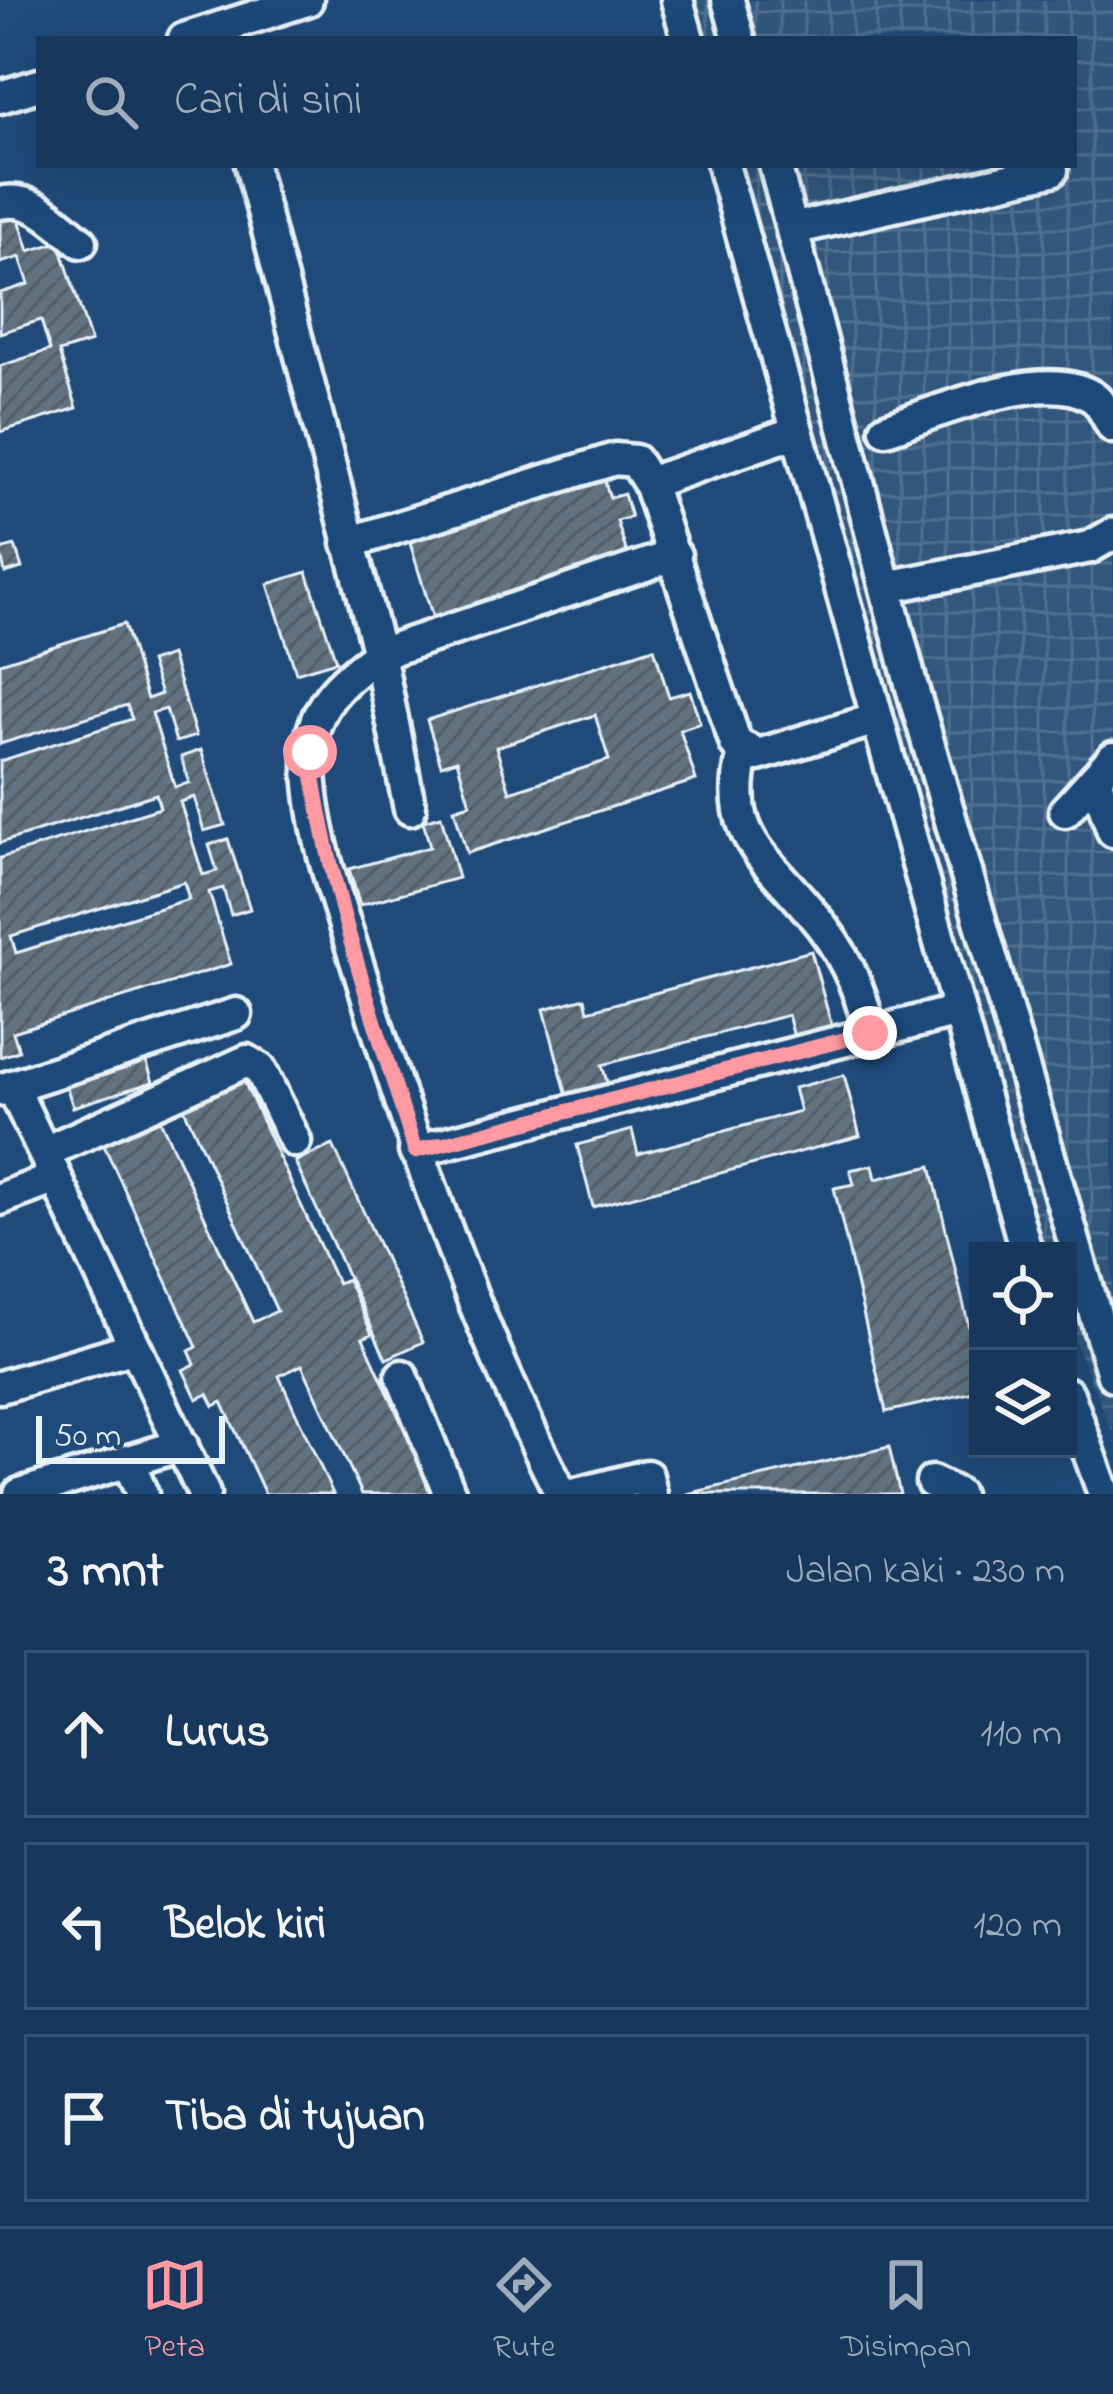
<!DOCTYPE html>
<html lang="id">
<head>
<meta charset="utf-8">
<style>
	body { margin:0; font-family:"Indie Flower",sans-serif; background:#244365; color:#f1f3f6 }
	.controls { position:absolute; right:36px; bottom:36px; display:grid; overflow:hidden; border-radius:0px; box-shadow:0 12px 48px #0002 }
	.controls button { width:108px; height:108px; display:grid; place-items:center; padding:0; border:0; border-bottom:3px solid #365272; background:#17385c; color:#f1f3f6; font:60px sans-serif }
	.scale { position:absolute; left:36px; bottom:30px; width:189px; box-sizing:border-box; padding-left:12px; border:6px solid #e8f1f8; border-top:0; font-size:33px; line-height:42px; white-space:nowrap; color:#e8f1f8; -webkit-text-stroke:9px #1f4a7a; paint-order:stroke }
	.stop { position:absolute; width:36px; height:36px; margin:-27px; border:9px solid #ff9aa2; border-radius:50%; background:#fff }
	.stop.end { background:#ff9aa2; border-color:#fff; box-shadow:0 3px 12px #0008 }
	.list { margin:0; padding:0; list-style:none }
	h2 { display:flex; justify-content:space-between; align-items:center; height:156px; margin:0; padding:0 48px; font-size:51px }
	h2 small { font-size:39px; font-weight:400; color:#9eacbb }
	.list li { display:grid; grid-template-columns:78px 1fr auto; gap:36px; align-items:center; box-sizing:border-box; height:168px; margin:0 24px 24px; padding:0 24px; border:3px solid #365272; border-radius:0px }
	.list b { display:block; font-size:45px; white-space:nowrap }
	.list em { font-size:39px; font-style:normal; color:#9eacbb }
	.icon { flex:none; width:66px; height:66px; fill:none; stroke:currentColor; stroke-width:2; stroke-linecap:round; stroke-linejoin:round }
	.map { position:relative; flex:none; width:1113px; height:1494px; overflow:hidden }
	.search { position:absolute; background:#17385c; box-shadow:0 12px 48px #0002; left:36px; right:36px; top:36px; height:132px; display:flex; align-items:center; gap:30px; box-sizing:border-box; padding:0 42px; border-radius:0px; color:#9eacbb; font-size:45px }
	.sheet { height:732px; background:#17385c }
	nav { display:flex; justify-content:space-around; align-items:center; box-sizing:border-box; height:168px; border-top:3px solid #365272; background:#17385c; font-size:33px; color:#9eacbb }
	nav a { display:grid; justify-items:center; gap:6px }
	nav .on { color:#ff9aa2 }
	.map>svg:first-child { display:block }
	.industrial { fill:url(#industrial-grid) }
	.building { fill:url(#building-hatch); stroke:#e8f1f8; stroke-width:3; fill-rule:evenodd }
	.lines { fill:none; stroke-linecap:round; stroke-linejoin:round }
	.minor-casing { stroke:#e8f1f8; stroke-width:39 }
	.minor { stroke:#1f4a7a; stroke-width:30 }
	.route { stroke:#ff9aa2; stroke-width:15 }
</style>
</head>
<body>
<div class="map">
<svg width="1113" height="1494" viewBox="0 0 1113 1494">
	<defs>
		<pattern id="industrial-grid" width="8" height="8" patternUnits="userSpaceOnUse" patternTransform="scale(3)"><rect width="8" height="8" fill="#32567c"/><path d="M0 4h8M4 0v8" fill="none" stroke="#506f8f"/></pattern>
		<pattern id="building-hatch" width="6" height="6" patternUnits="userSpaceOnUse" patternTransform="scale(3)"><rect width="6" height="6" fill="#607280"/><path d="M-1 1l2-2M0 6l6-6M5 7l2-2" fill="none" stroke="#535d65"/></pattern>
	</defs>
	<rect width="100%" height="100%" fill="#1f4a7a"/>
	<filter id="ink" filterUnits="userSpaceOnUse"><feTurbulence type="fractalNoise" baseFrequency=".00833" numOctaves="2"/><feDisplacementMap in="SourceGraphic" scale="24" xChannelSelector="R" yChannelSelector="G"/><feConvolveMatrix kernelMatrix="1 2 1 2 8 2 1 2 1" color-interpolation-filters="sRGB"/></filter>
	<g filter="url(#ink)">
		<!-- industrial -->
		<polygon class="industrial" points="693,0 1113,0 1113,1434 1068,1325 1068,1251 1045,1251 885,729 737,165 1074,165 1074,39 704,39"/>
		<!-- building -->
		<g class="building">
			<polygon points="12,198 29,251 59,242 91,342 59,352 77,408 0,432 0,366 50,350 41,320 0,333 0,293 29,284 20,257 0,263 0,202"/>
			<polygon points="601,469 610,498 624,494 631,517 617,521 628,557 517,602 514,593 433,618 406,530"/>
			<polygon points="15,546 22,568 5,573 0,550"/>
			<polygon points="307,572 336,661 296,673 268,584"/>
			<path d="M124 624 147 699 161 694 150 662 171 655 196 736 176 742 166 709 152 713 175 787 189 783 181 757 201 750 225 825 204 831 194 797 180 802 203 875 217 871 209 845 228 839 250 909 231 915 223 888 209 892 231 964 13 1032 19 1051 0 1057V858L160 808 156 794 0 843V761L132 719 127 705 0 744V663ZM184 882 189 899 16 953 11 936Z"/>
			<path d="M654 648 669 697 690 691 700 723 680 730 696 780 467 853 454 809 470 804 457 760 441 765 427 720ZM595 715 609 760 510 792 496 747Z"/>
			<polygon points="441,816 458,878 360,905 349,869 430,847 423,821"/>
			<polygon points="811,951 832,1027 794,1037 788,1015 602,1065 608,1085 567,1096 544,1009 585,998 588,1011"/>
			<polygon points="145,1057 153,1082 73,1107 65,1082"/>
			<polygon points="241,1075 337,1283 347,1279 372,1334 363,1338 434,1494 362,1494 302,1365 279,1376 333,1494 265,1494 222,1402 214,1406 208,1394 197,1399 183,1370 195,1364 189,1351 197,1347 101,1139 157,1113 253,1322 277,1311 181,1102"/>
			<polygon points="844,1075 860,1136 593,1207 577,1145 632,1130 638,1154 800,1111 794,1088"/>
			<polygon points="333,1145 423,1342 386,1359 295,1162"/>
			<polygon points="873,1165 876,1179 931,1166 978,1366 978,1391 886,1412 834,1188 854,1184 850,1170"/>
			<polygon points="889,1447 900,1494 687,1494"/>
		</g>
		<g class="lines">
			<defs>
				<g id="minor">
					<polyline points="677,0 688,39"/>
					<polyline points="728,0 739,39"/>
					<polyline points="184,39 307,0"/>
					<polyline points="0,97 39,85"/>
					<polyline points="251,165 379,654 410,809"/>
					<polyline points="723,165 1026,1251"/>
					<polyline points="775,165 911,684 1113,1375"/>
					<path d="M0 203C33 195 57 223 81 242"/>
					<polyline points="792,229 1052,170"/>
					<path d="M886 429C935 413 1044 366 1091 396 1101 401 1107 417 1113 427"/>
					<polyline points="796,432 649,483 736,744 758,755 877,719"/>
					<polyline points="348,543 615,459 635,461 649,483"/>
					<polyline points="887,587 1090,547 1113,534"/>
					<path d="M744 752C722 835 766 857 813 915 843 950 861 989 870 1033"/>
					<polyline points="1095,778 1113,831"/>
					<polyline points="1065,811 1113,758"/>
					<polyline points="0,1090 236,1014"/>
					<polyline points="415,1151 958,1011"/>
					<polyline points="45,1152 247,1061 260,1069 295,1141"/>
					<polyline points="56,1178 204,1494"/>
					<polyline points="0,1199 56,1178 12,1086"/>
					<polyline points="402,1376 450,1494"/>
					<polyline points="0,1387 135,1347"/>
					<polyline points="1068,1394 1104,1494"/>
					<polyline points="128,1461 142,1494"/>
					<polyline points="932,1482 957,1494"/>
					<polyline points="20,1494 182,1445"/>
					<path d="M561 1494C476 1326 416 1155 361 976 340 907 308 827 310 754 311 706 343 679 379 654L675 555"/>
					<polyline points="577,1494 647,1476 651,1494"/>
				</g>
			</defs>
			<!-- minor casing -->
			<use href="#minor" class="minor-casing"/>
			<!-- minor -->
			<use href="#minor" class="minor"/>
		</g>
	</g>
	<g class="lines" filter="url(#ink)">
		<!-- route -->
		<path class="route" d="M310 752C328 889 375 1020 415 1151L870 1033"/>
	</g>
</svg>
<div class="controls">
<button><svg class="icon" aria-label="locate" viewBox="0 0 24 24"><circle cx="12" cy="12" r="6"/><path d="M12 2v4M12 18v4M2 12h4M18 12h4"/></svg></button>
<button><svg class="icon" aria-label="layers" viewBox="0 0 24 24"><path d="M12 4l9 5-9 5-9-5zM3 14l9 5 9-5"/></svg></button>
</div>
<div class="scale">50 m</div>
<div class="stop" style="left:310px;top:752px"></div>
<div class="stop end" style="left:870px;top:1033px"></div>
<div class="search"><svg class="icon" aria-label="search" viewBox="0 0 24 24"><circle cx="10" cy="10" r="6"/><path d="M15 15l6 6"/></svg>Cari di sini</div>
</div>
<section class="sheet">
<h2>3 mnt<small>Jalan kaki · 230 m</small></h2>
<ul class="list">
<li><svg class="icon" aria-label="ahead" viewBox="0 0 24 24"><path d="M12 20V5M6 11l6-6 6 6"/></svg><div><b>Lurus</b></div><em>110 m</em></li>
<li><svg class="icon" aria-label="left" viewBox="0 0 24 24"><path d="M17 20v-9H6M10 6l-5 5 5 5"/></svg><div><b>Belok kiri</b></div><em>120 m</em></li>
<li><svg class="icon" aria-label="arrive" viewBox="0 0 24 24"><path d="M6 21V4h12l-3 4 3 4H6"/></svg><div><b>Tiba di tujuan</b></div></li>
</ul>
</section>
<nav>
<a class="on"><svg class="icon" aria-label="map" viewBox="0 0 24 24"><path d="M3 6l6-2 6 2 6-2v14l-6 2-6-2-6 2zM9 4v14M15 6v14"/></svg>Peta</a>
<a><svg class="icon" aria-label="directions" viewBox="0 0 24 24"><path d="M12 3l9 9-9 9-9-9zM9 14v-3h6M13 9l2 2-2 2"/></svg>Rute</a>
<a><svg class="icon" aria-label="saved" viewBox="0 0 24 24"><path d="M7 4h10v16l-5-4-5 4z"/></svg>Disimpan</a>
</nav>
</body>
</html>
